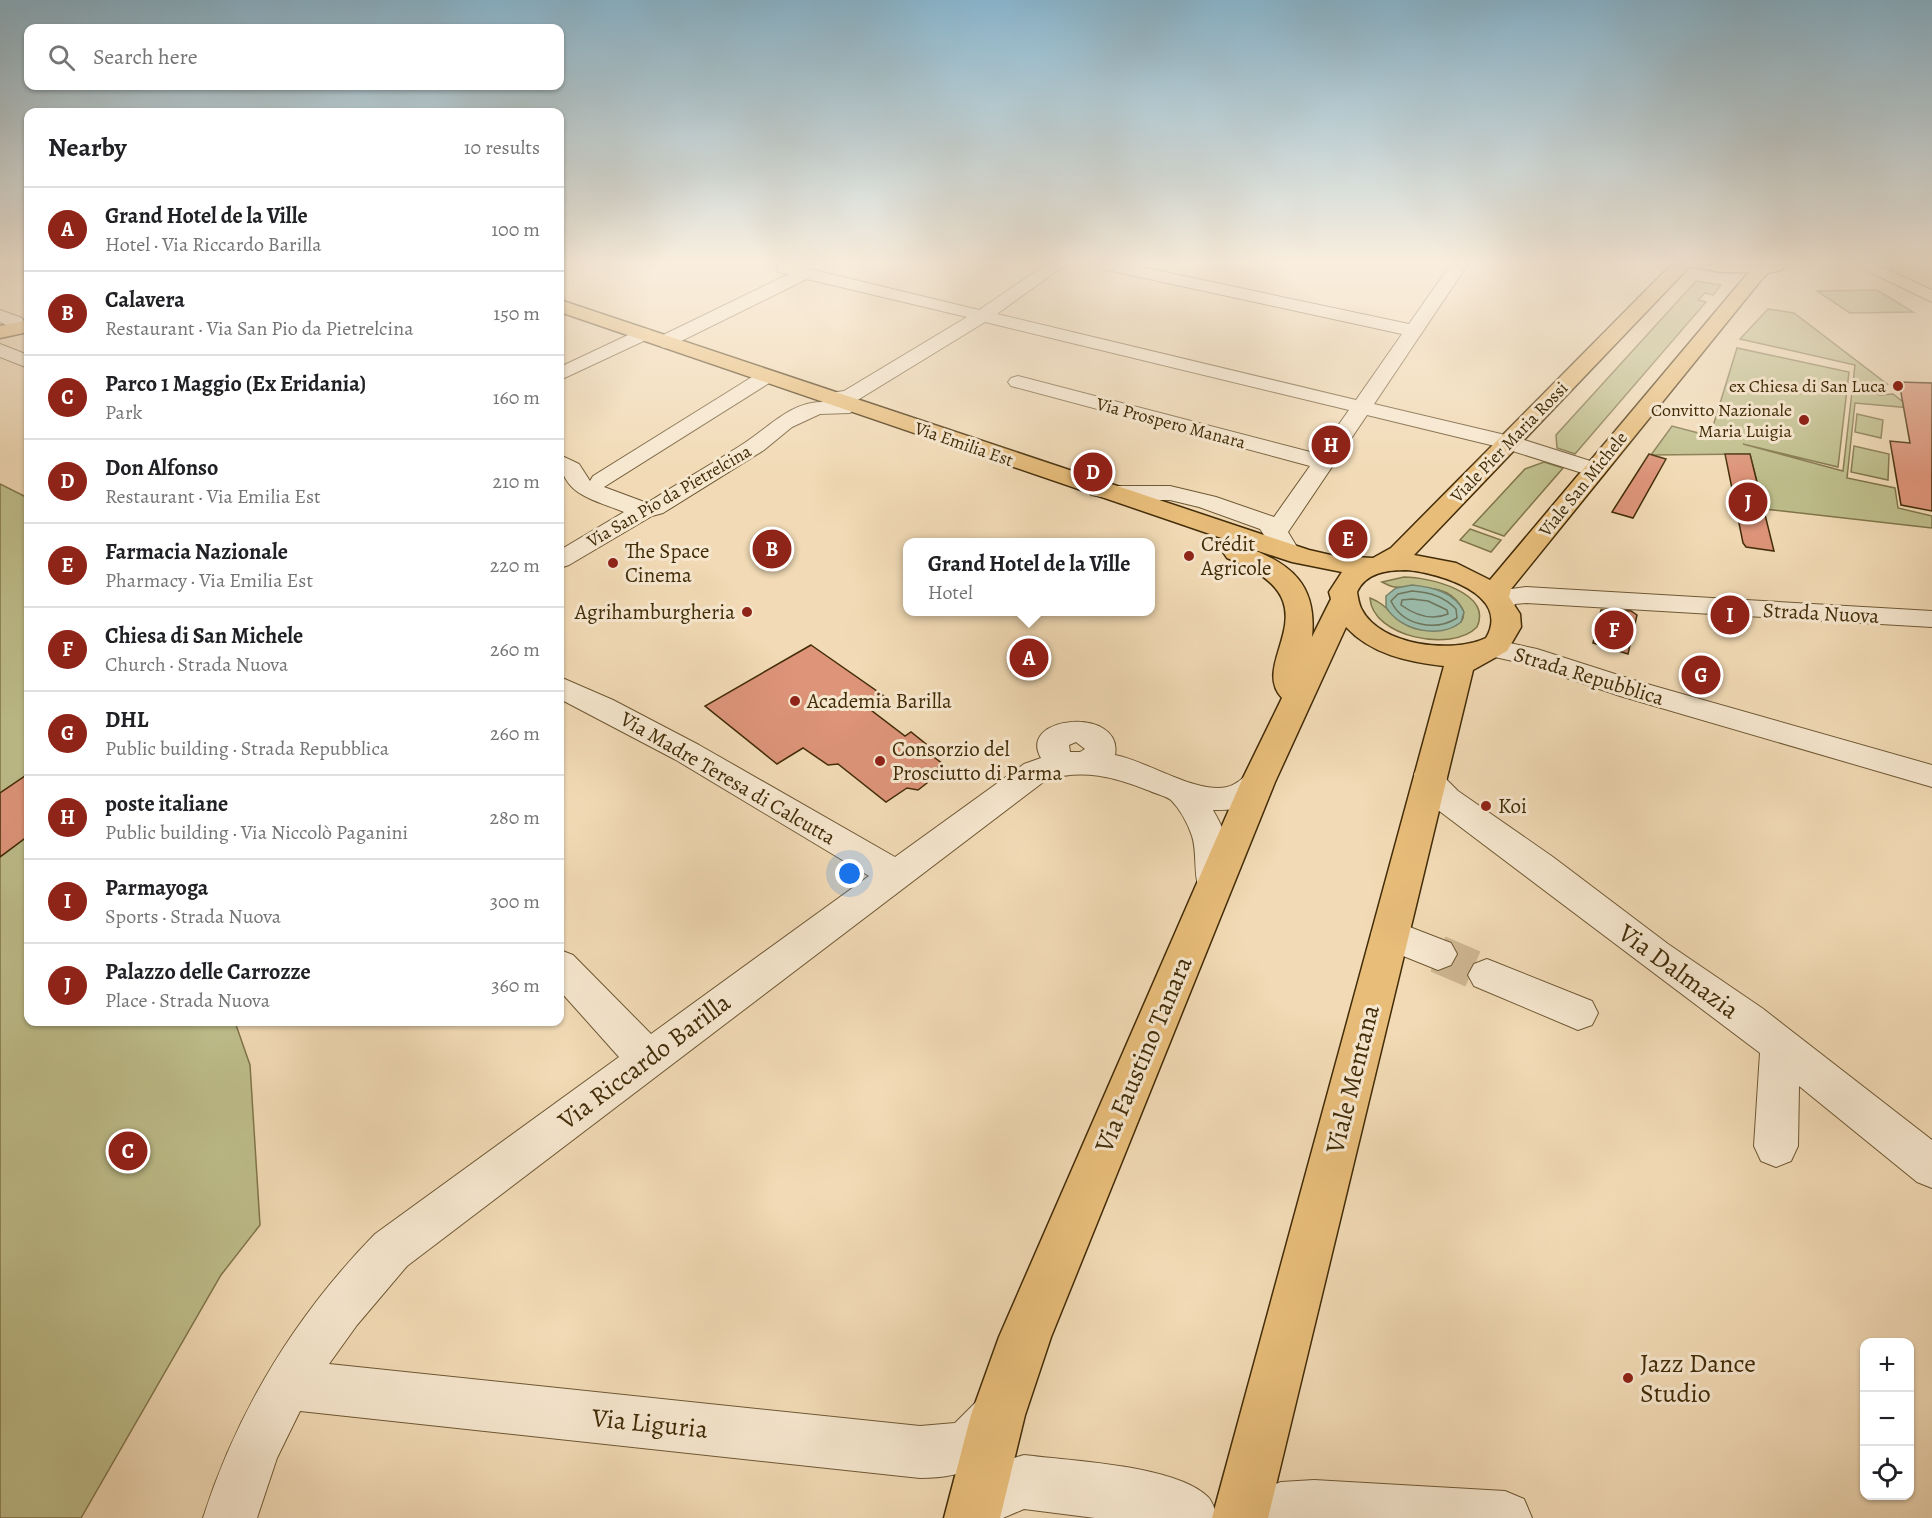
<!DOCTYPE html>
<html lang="en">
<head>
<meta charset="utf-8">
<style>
	body { margin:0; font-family:Alegreya,serif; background:#f2f2f2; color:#202124 }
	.controls { position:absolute; right:18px; bottom:18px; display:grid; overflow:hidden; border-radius:12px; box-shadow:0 2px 4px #0004 }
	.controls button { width:54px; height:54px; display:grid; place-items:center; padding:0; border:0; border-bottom:2px solid #e0e0e0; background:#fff; color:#202124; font:30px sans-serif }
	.you { position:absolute; left:850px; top:874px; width:21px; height:21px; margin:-15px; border:4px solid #fff; border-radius:50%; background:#1a73e8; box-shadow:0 0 0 9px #1a73e833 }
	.badge { display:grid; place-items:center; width:39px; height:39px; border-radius:50%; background:#8f2418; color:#fff; font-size:20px; font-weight:700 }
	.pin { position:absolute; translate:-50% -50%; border:3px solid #fff; box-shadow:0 2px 6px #0006 }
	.popup { position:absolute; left:903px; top:538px; width:252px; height:78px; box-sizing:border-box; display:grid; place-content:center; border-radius:12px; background:#fff; filter:drop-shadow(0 2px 4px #0005); font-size:20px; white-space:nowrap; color:#757577 }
	.popup b { font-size:22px; color:#202124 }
	.popup::after { content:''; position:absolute; left:50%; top:100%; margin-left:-12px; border:12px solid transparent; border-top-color:#fff }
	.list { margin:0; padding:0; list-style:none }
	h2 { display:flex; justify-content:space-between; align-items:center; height:78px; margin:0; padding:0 24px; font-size:26px }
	h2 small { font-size:20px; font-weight:400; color:#757577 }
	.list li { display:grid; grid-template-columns:39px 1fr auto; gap:18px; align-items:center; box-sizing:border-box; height:84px; padding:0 24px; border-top:2px solid #e0e0e0 }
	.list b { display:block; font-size:22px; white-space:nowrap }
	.list p { margin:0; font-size:20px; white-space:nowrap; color:#757577 }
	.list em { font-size:20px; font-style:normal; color:#757577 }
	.icon { flex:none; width:33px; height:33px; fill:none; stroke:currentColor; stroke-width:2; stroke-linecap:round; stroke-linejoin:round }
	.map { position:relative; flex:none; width:1932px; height:1518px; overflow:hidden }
	.search { position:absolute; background:#fff; box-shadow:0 2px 4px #0004; left:24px; top:24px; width:540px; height:66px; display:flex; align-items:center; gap:15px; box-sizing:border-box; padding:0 21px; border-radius:12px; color:#757577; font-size:22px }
	.panel { position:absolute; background:#fff; box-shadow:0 2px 4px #0004; left:24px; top:108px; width:540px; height:918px; border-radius:12px }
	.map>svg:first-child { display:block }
	.green { fill:#bebe8b; stroke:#80754a; stroke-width:1.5 }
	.water { fill:#9bbbab; stroke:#77826a; stroke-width:1.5 }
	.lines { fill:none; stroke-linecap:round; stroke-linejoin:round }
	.shore { stroke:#6e745a; stroke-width:1.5 }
	.building { fill:#dd9479; stroke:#422c08; stroke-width:1.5 }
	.minor-tunnel { stroke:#ceb792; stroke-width:38; stroke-dasharray:38 19; stroke-linecap:butt }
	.minor-casing { stroke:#6e5833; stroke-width:2 }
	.major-casing { stroke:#422c08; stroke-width:3 }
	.minor { fill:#f6e7cf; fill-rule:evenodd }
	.major { fill:#e8bd7a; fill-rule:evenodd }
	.poi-dot { fill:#8f2418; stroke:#f6e7cf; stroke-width:2 }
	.labels { text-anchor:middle; stroke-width:6; stroke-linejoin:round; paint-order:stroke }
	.far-poi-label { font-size:18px; fill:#422c08; stroke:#f6e7cf; text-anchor:end }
	.far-street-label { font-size:18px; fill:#422c08; stroke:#f6e7cf }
	.poi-label { font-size:21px; fill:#422c08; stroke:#f6e7cf; text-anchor:start }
	.street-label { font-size:21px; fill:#422c08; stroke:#f6e7cf }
	.near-street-label { font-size:26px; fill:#422c08; stroke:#f6e7cf }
	.near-poi-label { font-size:26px; fill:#422c08; stroke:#f6e7cf; text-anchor:start }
</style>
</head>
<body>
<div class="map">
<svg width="1932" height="1518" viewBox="0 0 1932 1518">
	<rect width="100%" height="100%" fill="#f1dab5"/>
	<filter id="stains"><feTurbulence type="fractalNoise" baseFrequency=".00333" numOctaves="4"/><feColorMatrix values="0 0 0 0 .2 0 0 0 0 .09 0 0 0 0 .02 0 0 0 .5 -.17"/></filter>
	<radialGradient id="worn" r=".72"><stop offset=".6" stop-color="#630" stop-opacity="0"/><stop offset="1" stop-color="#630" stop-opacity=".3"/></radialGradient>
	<!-- green -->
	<g class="green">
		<polygon points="1696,281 1721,285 1713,295 1705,293 1698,300 1706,302 1575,454 1557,448 1556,435"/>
		<polygon points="1877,290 1913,312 1850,313 1817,291"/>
		<polygon points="1768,309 1794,313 1887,384 1867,384 1863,387 1864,389 1880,395 1893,394 1911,408 1855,403 1847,478 1895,488 1898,508 1932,516 1932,528 1764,509 1750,454 1651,455 1672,426 1710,436 1737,348 1849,372 1838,467 1743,444 1843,471 1855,365 1740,339"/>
		<polygon points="1857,414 1883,420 1881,438 1855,432"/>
		<polygon points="1854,446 1889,454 1888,480 1851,472"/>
		<polygon points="1544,462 1563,468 1504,536 1473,525 1525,469"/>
		<polygon points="0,484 28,498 28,1022 235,1022 250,1065 260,1225 221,1275 81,1518 0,1518"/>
		<polygon points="1470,529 1501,540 1491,552 1460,540"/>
		<path d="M1404 577C1428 577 1493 592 1477 627 1452 653 1372 637 1370 598 1388 605 1388 613 1403 623 1422 636 1442 628 1461 622 1465 616 1465 611 1460 605 1445 582 1417 590 1395 587 1391 587 1386 584 1382 582Z"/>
	</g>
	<!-- water -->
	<path class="water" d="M1412 585C1432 587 1455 592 1464 612L1461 622C1440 640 1399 630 1386 607V596L1396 588Z"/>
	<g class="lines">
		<!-- shore -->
		<g class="shore">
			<path d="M1412 591C1429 592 1444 596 1456 609L1457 618C1435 632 1402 625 1391 601L1398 594Z"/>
			<path d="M1412 599 1428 601 1447 610 1448 614C1431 621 1415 615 1401 605L1402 600Z"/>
		</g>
	</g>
	<!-- building -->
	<g class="building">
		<polygon points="1899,382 1932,383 1932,511 1901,505 1890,441 1910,443"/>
		<polygon points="1649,454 1666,459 1633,518 1612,512"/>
		<polygon points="1725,454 1750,454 1774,551 1746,547 1743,543"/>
		<polygon points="1601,610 1631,611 1637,615 1628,654 1593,643"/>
		<polygon points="811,645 884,696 867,707 905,736 911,732 926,744 921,747 943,764 925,776 927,783 918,790 907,788 886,802 838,764 828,765 803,748 777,764 705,706"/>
		<polygon points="28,774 28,836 0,857 0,793"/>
	</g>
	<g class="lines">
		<!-- minor-tunnel -->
		<polyline class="minor-tunnel" points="1438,954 1487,975"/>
		<defs>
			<g id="minor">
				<path d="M779 264H789L979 310 1047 264H1066L997 314 1356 400 1402 334 1103 269 1095 264H1127L1409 324 1451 264H1468L1374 404 1518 438 1603 465 1606 470 1603 475 1595 477 1503 448 1367 415 1288 532 1297 547 1293 552 1284 555 1275 552 1260 529 1199 507 1170 500H1117L1091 495 1087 490 1091 485 1099 483 1117 486H1170L1216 497 1274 517 1310 466 1011 386 1008 382 1011 378 1018 376 1318 454 1349 410 985 322 856 401 846 403 854 409 850 413 820 414 792 427 764 450 663 513 652 516 569 565 560 568V550L624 512C593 499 560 495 560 455L579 464 590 481 593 476 760 372H774L777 376 774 380 604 487 647 503C680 482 714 463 746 442 770 426 793 401 823 402L821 398 824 394 844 391 967 317 807 279 671 346 664 348 654 342 657 338 789 274 778 272 776 268Z"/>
				<polygon points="1853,264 1875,264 1932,290 1932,302"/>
				<polygon points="0,310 22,318 28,328 26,332 12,332 8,326 0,322"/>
				<polygon points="643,328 650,330 652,334 650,338 560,380 560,367"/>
				<polygon points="0,344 28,355 28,368 0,357"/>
				<polygon points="1526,587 1932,611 1932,627 1526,603 1515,604 1511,611 1501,613 1491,611 1488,605 1496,591"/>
				<polygon points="1491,639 1537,649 1640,682 1932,765 1932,787 1620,696 1522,663 1481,654 1477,648 1481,642"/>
				<path d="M560 677 613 700 699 745 895 857 1024 764 1041 758C1016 715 1124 706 1115 755 1147 761 1196 794 1227 787 1246 782 1245 766 1269 774L1274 782C1261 805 1238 811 1213 810 1227 834 1240 868 1226 895L1214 899 1202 895C1192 877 1198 855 1192 836 1188 824 1180 809 1171 800 1166 796 1156 794 1150 791 1115 777 1083 768 1046 780L407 1266 357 1325 329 1364 920 1426 955 1423 976 1402 994 1394 1012 1402 1020 1420C1002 1463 966 1478 920 1478L300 1411 277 1458 257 1518H203C238 1409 295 1316 375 1234L619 1057 560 991V950L573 955 651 1034 869 876 676 760 560 699ZM1076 742 1085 749 1080 752H1070L1069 745Z"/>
				<polygon points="1430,763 1441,766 1447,780 1458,791 1553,857 1668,944 1762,1008 1932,1140 1932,1188 1917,1182 1799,1086 1798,1146 1791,1161 1776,1167 1761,1161 1754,1146 1760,1053 1434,807 1421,793 1414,774 1419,766"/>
				<polygon points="1389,919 1451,943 1457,954 1451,965 1438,970 1376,945 1371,934 1376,923"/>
				<polygon points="1487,959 1592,1001 1598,1013 1592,1025 1578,1030 1474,986 1468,975 1474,964"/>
				<path d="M1024 1455C1070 1461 1176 1465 1208 1497 1213 1502 1215 1511 1218 1518H1095L1024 1509 1003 1518H946C966 1470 977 1469 1024 1455Z"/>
				<polygon points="1314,1480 1505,1491 1524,1499 1532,1518 1227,1518 1235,1499 1281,1482"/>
			</g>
			<g id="major">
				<path d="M1672 264 1785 266 1782 270 1768 273 1761 280 1511 589 1509 597 1520 614 1521 627 1507 651 1473 670 1268 1518H1212L1444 666C1408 662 1371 654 1346 627L1275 782 1051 1337 1025 1415 1000 1518H944L971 1415 999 1337 1241 782 1282 698C1246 660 1342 602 1227 558L1223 552 1227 546 1236 544 1245 546 560 312V300L1309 550 1335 556 1373 558 1391 548ZM1690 266 1720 272H1749L1490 580 1456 563 1414 555ZM1246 547 1292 562 1342 572 1329 592 1331 599 1312 637C1317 585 1292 564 1246 547ZM1407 570C1439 573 1512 594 1486 638 1453 654 1381 646 1362 610 1359 605 1358 598 1357 592 1366 572 1388 570 1407 570Z"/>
				<polygon points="28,320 28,332 0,338 0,326"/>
			</g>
		</defs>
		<!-- minor casing -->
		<use href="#minor" class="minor-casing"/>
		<!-- major casing -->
		<use href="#major" class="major-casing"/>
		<!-- minor -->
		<use href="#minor" class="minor"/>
		<!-- major -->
		<use href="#major" class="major"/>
	</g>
	<!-- sky -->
	<linearGradient id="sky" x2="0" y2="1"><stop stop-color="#89b7d0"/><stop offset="0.55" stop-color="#f9eede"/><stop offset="1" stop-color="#f9eede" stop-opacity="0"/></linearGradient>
	<rect width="1932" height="477" fill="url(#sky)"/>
	<!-- markers -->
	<g class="poi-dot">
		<circle cx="1898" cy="386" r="6"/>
		<circle cx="1804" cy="420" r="6"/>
		<circle cx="1189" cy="556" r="6"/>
		<circle cx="613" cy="563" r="6"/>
		<circle cx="747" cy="612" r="6"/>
		<circle cx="795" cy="701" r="6"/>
		<circle cx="880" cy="761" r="6"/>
		<circle cx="1486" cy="806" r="6"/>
		<circle cx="1628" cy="1378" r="6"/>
	</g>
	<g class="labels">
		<!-- far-poi labels -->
		<g class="far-poi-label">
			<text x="1886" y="392">ex Chiesa di San Luca</text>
			<text x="1792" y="416">Convitto Nazionale<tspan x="1792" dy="21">Maria Luigia</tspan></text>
		</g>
		<!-- far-street labels -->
		<g class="far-street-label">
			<text transform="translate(1171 423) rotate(15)" y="6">Via Prospero Manara</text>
			<text transform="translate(1509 442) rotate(-46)" y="6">Viale Pier Maria Rossi</text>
			<text transform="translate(964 444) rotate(19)" y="6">Via Emilia Est</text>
			<text transform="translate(1583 484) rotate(-51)" y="6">Viale San Michele</text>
			<text transform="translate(669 496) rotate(-30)" y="6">Via San Pio da Pietrelcina</text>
		</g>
		<!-- poi labels -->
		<g class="poi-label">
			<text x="1201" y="551">Crédit<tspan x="1201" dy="24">Agricole</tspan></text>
			<text x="625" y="558">The Space<tspan x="625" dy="24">Cinema</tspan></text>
			<text x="735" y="619" text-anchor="end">Agrihamburgheria</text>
			<text x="807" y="708">Academia Barilla</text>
			<text x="892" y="756">Consorzio del<tspan x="892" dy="24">Prosciutto di Parma</tspan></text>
			<text x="1498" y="813">Koi</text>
		</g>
		<!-- street labels -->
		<g class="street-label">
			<text transform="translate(1821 613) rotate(3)" y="7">Strada Nuova</text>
			<text transform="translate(1589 676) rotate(17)" y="7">Strada Repubblica</text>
			<text transform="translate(728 778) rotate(30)" y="7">Via Madre Teresa di Calcutta</text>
		</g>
		<!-- near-street labels -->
		<g class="near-street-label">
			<text transform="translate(1679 971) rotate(36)" y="9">Via Dalmazia</text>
			<text transform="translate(1143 1054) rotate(-67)" y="9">Via Faustino Tanara</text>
			<text transform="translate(644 1061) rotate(-37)" y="9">Via Riccardo Barilla</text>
			<text transform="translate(1352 1079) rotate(-76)" y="9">Viale Mentana</text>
			<text transform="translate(650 1423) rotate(6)" y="9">Via Liguria</text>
		</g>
		<!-- near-poi labels -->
		<g class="near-poi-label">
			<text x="1640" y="1372">Jazz Dance<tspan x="1640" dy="30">Studio</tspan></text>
		</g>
	</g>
	<rect width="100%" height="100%" filter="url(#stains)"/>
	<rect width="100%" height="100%" fill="url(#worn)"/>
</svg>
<div class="controls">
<button>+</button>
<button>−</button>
<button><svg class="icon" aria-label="locate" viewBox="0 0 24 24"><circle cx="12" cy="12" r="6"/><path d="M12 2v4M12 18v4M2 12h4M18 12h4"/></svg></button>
</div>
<div class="you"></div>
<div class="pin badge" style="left:1029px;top:658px">A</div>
<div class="popup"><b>Grand Hotel de la Ville</b>Hotel</div>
<div class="pin badge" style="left:772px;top:549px">B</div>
<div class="pin badge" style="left:128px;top:1151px">C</div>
<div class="pin badge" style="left:1093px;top:472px">D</div>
<div class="pin badge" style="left:1348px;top:539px">E</div>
<div class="pin badge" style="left:1614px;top:630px">F</div>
<div class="pin badge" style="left:1701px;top:675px">G</div>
<div class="pin badge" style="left:1331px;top:445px">H</div>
<div class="pin badge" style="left:1730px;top:615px">I</div>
<div class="pin badge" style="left:1748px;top:502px">J</div>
<div class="search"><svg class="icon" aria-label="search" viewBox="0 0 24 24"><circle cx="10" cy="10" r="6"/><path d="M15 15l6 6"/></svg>Search here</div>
<section class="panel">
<h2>Nearby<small>10 results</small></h2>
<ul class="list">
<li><span class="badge">A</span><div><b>Grand Hotel de la Ville</b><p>Hotel · Via Riccardo Barilla</p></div><em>100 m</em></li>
<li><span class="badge">B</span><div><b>Calavera</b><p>Restaurant · Via San Pio da Pietrelcina</p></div><em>150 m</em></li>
<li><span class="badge">C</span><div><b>Parco 1 Maggio (Ex Eridania)</b><p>Park</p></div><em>160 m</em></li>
<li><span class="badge">D</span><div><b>Don Alfonso</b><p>Restaurant · Via Emilia Est</p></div><em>210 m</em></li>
<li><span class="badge">E</span><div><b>Farmacia Nazionale</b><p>Pharmacy · Via Emilia Est</p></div><em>220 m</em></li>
<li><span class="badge">F</span><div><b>Chiesa di San Michele</b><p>Church · Strada Nuova</p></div><em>260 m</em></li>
<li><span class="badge">G</span><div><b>DHL</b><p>Public building · Strada Repubblica</p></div><em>260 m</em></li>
<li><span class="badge">H</span><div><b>poste italiane</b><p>Public building · Via Niccolò Paganini</p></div><em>280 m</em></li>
<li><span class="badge">I</span><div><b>Parmayoga</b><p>Sports · Strada Nuova</p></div><em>300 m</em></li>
<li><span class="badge">J</span><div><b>Palazzo delle Carrozze</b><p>Place · Strada Nuova</p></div><em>360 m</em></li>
</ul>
</section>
</div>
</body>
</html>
